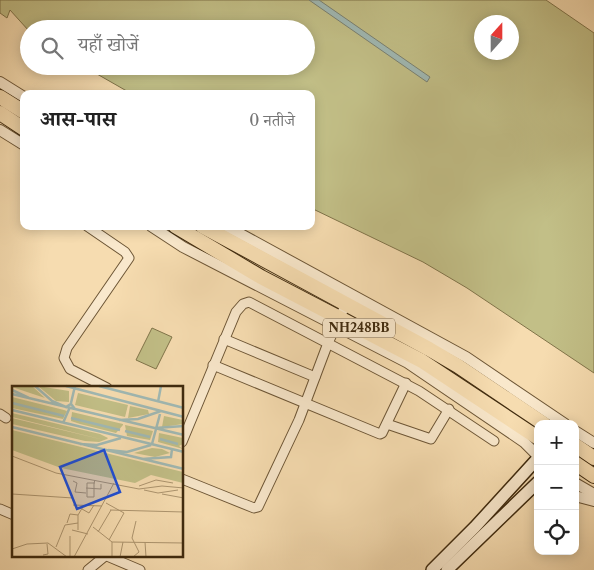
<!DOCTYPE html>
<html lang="hi">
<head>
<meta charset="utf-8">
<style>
	body { margin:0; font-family:"Libre Caslon Text","Noto Serif Devanagari",serif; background:#f6f6f6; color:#222 }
	.controls { position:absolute; right:15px; bottom:15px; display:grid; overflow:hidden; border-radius:10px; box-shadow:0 2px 12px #0003 }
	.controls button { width:45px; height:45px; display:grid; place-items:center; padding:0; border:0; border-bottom:1px solid #e0e0e0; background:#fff; color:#222; font:25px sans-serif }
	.compass { position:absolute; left:474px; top:15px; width:45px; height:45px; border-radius:50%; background:#fff; box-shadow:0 2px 12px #0003; rotate:21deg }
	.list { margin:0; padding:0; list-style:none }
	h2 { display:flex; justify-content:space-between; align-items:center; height:65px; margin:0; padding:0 20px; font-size:21px }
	h2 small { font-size:16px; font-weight:400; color:#767676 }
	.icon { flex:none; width:28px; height:28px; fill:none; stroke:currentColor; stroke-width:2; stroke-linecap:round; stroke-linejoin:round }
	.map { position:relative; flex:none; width:594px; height:570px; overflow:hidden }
	.search { position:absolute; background:#fff; box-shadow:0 2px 12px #0003; left:20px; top:20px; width:295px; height:55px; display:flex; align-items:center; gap:12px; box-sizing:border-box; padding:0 18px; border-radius:28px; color:#767676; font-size:19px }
	.panel { position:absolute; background:#fff; box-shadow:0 2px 12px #0003; left:20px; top:90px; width:295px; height:140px; border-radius:10px }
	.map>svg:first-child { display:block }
	.green { fill:#c2bf87; stroke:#80744a; fill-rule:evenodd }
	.water { fill:#a0b9b4; stroke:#798072 }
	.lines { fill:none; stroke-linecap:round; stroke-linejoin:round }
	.trunk-tunnel { stroke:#d1b890; stroke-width:14; stroke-dasharray:14 7; stroke-linecap:butt }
	.minor-casing { stroke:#6d5636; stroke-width:11 }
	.tertiary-casing { stroke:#6d5636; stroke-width:12 }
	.secondary-casing { stroke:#3f2a0e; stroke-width:14 }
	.trunk-casing { stroke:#3f2a0e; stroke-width:16 }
	.minor { stroke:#f9e8cc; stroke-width:9 }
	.tertiary { stroke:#f9e8cc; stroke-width:10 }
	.secondary { stroke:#f9e8cc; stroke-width:11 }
	.trunk { stroke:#f6dcb0; stroke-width:14 }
	.labels { text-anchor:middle; stroke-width:4.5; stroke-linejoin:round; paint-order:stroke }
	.shield { fill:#f9e8cc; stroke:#776347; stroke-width:1 }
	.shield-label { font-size:12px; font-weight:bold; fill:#3f2a0e }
	.inset-river { fill:none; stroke:#a0b9b4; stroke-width:2.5 }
	.inset-road { fill:none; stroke:#ad956f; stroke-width:1 }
	.view { fill:#1d4ed8; fill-opacity:0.15; stroke:#1d4ed8; stroke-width:2.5 }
	.inset-edge { fill:none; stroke:#3f2a0e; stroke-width:2.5 }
</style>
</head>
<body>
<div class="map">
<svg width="594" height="570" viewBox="0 0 594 570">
	<rect width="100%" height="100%" fill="#f6dcb0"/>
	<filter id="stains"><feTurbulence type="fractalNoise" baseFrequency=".004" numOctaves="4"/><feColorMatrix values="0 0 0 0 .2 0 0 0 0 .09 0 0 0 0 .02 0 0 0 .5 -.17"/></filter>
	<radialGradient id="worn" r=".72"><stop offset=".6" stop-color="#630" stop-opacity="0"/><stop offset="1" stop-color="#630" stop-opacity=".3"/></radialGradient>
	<!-- green -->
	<g class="green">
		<path d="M0 0H546L594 33V373L467 288 423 262 311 208V94H132L83 66H306V29H29V31L10 10 7 18 0 13ZM482 22H512V52H482Z"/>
		<polygon points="152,328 172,337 156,369 136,360"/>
	</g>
	<!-- water -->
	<polygon class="water" points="309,0 319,0 430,77 427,82"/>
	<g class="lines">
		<!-- trunk-tunnel -->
		<polyline class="trunk-tunnel" points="575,437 594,449"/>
		<defs>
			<g id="minor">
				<polyline points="87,226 125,252 129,258 67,348 64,358 70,369 107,388"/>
				<polyline points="224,339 315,377"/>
				<polyline points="213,365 380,434 382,433 406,383"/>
				<polyline points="0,414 6,418"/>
				<polyline points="387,424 431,439 449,409"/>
				<polyline points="182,442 236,312 243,304 249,302 419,391 494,441"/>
				<polyline points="182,479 254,508 258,507 299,420 328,343 346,304"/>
				<polyline points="0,509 14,515"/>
				<polyline points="107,556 140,570"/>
				<polyline points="88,570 105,556"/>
			</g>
			<g id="tertiary">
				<polyline points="0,82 24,97"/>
				<polyline points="0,130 24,145"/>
				<polyline points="151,226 183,247 408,363 524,442 538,456"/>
				<polyline points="226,226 466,357 565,424"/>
				<polyline points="575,431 594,443"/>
				<polyline points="575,483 594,494"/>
				<polyline points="575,496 594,501"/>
			</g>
			<g id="secondary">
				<polyline points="432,570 475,527 538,458"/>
				<polyline points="447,570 538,482"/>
			</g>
			<g id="trunk">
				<polyline points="0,97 24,112"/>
				<polyline points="0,113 24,129"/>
				<polyline points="175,226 261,277 422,361 538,438"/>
				<polyline points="202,226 429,349 458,366 544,424"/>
				<polyline points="575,445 594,458"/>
				<polyline points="575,463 594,476"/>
			</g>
		</defs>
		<!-- minor casing -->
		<use href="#minor" class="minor-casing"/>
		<!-- tertiary casing -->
		<use href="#tertiary" class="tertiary-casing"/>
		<!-- secondary casing -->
		<use href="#secondary" class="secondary-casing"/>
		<!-- trunk casing -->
		<use href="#trunk" class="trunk-casing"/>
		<!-- minor -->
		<use href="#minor" class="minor"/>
		<!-- tertiary -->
		<use href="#tertiary" class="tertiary"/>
		<!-- secondary -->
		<use href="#secondary" class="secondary"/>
		<!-- trunk -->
		<use href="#trunk" class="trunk"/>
	</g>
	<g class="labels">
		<!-- shield labels -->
		<rect class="shield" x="323" y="318.5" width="72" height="19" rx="4"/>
		<g class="shield-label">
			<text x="359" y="332">NH248BB</text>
		</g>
	</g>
	<!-- overview -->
	<g transform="translate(12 386)">
		<rect width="171" height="171" fill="#f6dcb0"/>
		<path d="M20 0 33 12 0 1V0ZM26 0 57 5V16L44 15ZM66 7 116 19 113 31 63 19ZM0 11 52 24 55 25 51 33 0 22ZM118 20 136 24 137 28 116 32ZM60 26 111 38V39L104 47 68 38 59 35ZM0 27 88 48 96 52 95 53 87 56 73 55 0 38V32L92 54 0 31ZM152 30 171 34V38L150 41ZM113 39 141 45 138 54 115 50ZM0 44 171 86V97L139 89 123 97 49 82 0 64ZM147 47 171 52V58L167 60 171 63 146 56ZM140 62 150 63 158 67 143 71 122 67Z" fill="#c2bf87"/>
		<path class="inset-river" d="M23 0 40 15 54 21 59 18 63 23M54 0 172 31M87 0 172 22M0 4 17 12M0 8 172 49M146 16 149 0M0 17 52 30M59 17 63 0M0 24 172 66M59 32 108 44M107 34 126 33 149 25M51 37 58 21M0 41 172 83M143 42 172 40M113 45 138 51M148 53 166 58M68 58 85 59 109 52M140 58 148 28M96 64 115 66 139 59M130 73 159 71 160 63"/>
		<path class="inset-road" d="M0 70 44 87 127 103 150 100 172 102M83 94 82 97V111H75V97H83M61 95 65 97 63 106 74 107M127 100 144 94 161 97M74 102 89 103V98M132 104 146 107 166 104M0 108 61 112M150 108 172 112M94 117 112 127 97 154M61 119 90 120M70 123 77 127 82 119M98 124 172 126M55 137 58 128 66 129M81 141 100 156 172 157M60 144 76 148M66 144V129L72 119M86 146 99 124M133 156 134 171M44 161 53 139 66 137M0 163 15 158 36 157 55 171M31 169 36 168 35 158M58 171V150M62 171 102 97M100 171V156M108 171 111 156M121 171 127 166 120 152 124 135"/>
		<path class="view" d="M92 64 108 106 65 123 48 81Z"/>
		<rect width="171" height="171" class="inset-edge"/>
	</g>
	<rect width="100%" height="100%" filter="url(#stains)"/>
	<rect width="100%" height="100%" fill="url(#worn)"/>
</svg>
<div class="controls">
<button>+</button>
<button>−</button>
<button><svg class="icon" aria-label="locate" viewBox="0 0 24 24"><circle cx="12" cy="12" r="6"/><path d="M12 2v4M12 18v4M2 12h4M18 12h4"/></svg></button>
</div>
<svg class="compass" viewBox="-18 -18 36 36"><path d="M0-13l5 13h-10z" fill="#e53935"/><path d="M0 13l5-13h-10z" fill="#767676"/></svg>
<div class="search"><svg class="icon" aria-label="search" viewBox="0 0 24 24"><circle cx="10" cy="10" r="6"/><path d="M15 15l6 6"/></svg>यहाँ खोजें</div>
<section class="panel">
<h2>आस-पास<small>0 नतीजे</small></h2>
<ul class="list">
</ul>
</section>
</div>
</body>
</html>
